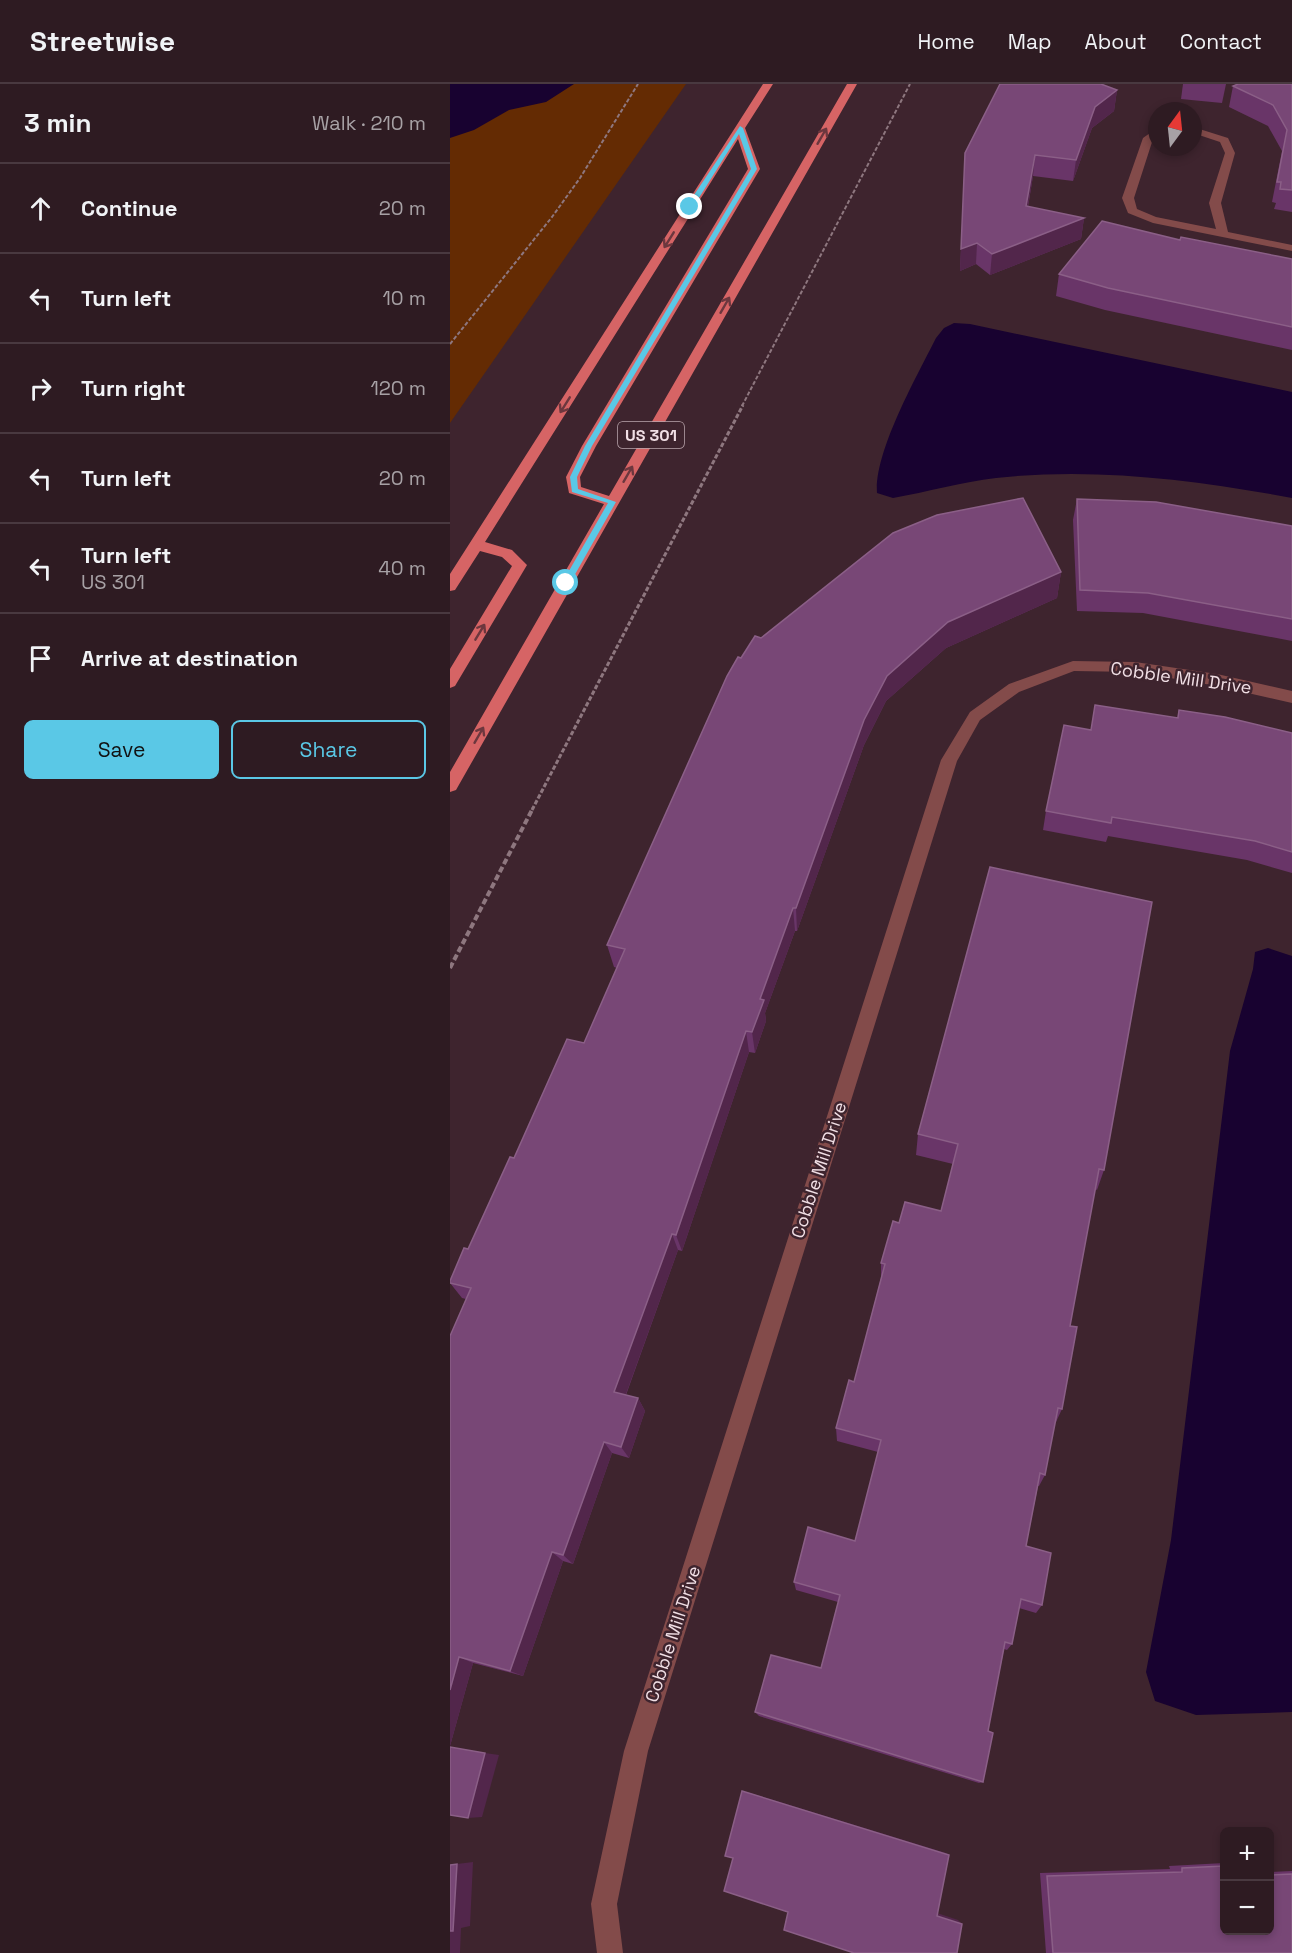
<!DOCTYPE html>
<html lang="en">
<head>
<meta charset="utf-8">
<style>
	body { margin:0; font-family:"Space Grotesk",sans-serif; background:#3a282f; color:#f1f3f6 }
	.controls { position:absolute; right:18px; bottom:18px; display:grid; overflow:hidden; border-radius:9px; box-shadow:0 3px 9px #0003 }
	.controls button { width:54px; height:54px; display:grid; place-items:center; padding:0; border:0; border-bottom:2px solid #493940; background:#2e1b22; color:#f1f3f6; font:30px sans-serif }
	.compass { position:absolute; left:698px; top:18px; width:54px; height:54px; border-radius:50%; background:#2e1b22; box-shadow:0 3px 9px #0003; rotate:15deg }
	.stop { position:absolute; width:18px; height:18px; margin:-14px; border:4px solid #5ac8e6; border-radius:50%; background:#fff }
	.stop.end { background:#5ac8e6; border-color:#fff; box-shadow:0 2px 6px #0008 }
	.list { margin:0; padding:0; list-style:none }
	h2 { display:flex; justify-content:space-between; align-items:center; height:78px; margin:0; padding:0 24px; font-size:26px }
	h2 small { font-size:20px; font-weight:400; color:#a7a1a5 }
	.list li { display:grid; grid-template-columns:39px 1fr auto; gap:18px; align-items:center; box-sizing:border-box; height:90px; padding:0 24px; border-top:2px solid #493940 }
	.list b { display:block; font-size:22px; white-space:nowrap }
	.list p { margin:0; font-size:20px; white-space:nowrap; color:#a7a1a5 }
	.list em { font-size:20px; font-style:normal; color:#a7a1a5 }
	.actions { display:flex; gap:12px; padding:18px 24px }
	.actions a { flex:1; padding:14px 0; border:2px solid #5ac8e6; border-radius:9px; text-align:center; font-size:21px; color:#5ac8e6 }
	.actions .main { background:#5ac8e6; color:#111 }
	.icon { flex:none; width:33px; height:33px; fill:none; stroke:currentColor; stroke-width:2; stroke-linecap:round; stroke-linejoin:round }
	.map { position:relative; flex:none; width:842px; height:1869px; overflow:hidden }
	header { display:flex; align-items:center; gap:36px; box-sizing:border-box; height:84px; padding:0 30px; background:#2e1b22; border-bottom:2px solid #493940 }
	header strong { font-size:28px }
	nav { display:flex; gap:33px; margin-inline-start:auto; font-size:21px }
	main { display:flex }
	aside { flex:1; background:#2e1b22 }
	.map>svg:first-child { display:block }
	.green { fill:#642b03 }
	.water { fill:#180230 }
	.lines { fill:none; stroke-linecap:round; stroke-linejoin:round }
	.path-far2 { stroke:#8e777f; stroke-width:2; stroke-dasharray:4 2; stroke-linecap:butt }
	.path-far1 { stroke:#8e777f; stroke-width:3; stroke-dasharray:4.5 2; stroke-linecap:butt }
	.path { stroke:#8e777f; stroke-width:4; stroke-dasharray:6 3; stroke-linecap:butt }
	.minor { fill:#834b4a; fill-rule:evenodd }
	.primary { fill:#d66465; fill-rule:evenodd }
	.wall { fill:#693568 }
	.shaded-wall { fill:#52264b }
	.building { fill:#784776; stroke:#8b5f87; stroke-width:1.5 }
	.oneway { stroke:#6c373e }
	.route { fill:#5ac8e6 }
	.labels { text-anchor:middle; stroke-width:5; stroke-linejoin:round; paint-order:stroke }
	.shield { fill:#3e242e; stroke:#bba7ae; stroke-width:1.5 }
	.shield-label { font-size:16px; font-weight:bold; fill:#f1dfe5 }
	.street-label { font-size:18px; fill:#f1dfe5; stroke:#3e242e }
</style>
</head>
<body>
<header>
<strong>Streetwise</strong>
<nav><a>Home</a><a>Map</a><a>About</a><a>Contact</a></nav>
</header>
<main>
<aside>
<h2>3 min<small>Walk · 210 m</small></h2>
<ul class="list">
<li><svg class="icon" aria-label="ahead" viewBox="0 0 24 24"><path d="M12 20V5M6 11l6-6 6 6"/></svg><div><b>Continue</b></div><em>20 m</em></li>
<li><svg class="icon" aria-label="left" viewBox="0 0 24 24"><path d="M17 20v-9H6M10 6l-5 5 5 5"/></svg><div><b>Turn left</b></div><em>10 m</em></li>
<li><svg class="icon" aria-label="right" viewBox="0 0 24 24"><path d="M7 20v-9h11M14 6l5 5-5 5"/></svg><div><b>Turn right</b></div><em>120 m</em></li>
<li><svg class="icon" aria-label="left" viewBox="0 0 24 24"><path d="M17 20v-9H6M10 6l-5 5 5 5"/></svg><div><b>Turn left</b></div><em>20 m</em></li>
<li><svg class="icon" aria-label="left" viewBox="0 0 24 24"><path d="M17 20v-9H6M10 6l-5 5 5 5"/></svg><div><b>Turn left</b><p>US 301</p></div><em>40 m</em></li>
<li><svg class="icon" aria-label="arrive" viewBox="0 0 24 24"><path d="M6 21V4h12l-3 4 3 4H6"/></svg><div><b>Arrive at destination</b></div></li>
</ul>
<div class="actions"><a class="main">Save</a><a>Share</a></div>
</aside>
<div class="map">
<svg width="842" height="1869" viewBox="0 0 842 1869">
	<rect width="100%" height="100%" fill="#3e242e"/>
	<!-- green -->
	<polygon class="green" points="0,0 236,0 0,339"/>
	<!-- water -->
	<g class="water">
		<polygon points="0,0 124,0 96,18 59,26 24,46 0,54"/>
		<path d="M504 239 520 240 842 308V414C745 396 645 383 546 394 512 398 477 408 443 414L427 409C424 368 467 292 486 254L494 244Z"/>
		<polygon points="818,864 842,872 842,1628 746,1631 705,1617 696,1588 721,1456 780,967 803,885 805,868"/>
	</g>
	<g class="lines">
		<!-- path-far2 -->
		<g class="path-far2">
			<polyline points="0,260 102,133 130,94 188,0"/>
			<polyline points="292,322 460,0"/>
		</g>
		<!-- path-far1 -->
		<polyline class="path-far1" points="82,726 293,321"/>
		<!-- path -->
		<polyline class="path" points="0,884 83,724"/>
		<!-- minor -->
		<g class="minor">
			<polygon points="743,43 778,54 785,69 771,119 778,148 842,161 842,167 703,139 678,129 672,114 693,54 707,44 707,52 703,55 684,114 687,125 706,133 766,145 759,119 775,69 770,58 743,49"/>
			<polygon points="623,577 685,578 767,590 842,607 842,619 767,602 685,588 624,587 569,608 530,636 507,677 198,1667 167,1820 173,1869 147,1869 141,1820 174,1667 491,676 520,628 559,600"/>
		</g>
		<!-- primary -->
		<polygon class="primary" points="313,0 323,0 295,44 310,85 146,362 130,393 131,403 159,412 397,0 407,0 6,706 0,708 0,688 154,420 119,409 116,393 132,362 298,85 288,55 35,458 62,466 77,481 5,602 0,604 0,585 62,482 52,473 30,467 5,506 0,507 0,490"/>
	</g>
	<!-- wall -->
	<g class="wall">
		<polygon points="733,0 776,0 772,19 731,15"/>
		<polygon points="842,0 842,128 824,125 826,119 822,118 832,67 818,42 779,23 783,2"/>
		<polygon points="667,6 664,27 642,44 623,97 583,92 578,123 634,134 631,155 540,191 526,180 510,187 515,69"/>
		<polygon points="730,156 842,175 842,266 655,226 606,212 609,190"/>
		<polygon points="627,415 842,442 842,557 693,529 627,527 623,436"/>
		<polygon points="611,488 607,514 496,564 436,617 414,661 347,847 345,847 315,929 316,937 305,969 299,968 232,1167 228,1166 176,1311 188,1314 195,1327 179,1374 162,1369 123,1480 113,1477 73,1592 23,1579 0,1662 16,1215 12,1214 0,1199 0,1197 18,1165 64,1074 134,959 167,884 164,883 157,861 291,574 311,554"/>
		<polygon points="729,626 842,649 842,789 797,776 658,752 656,758 593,746 596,727 640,645 727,634"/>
		<polygon points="468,1050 654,1086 647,1106 645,1105 620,1242 612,1325 606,1338 605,1338 595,1391 589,1402 588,1402 576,1462 592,1521 586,1529 569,1524 562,1560 557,1566 554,1565 538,1647 533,1698 529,1699 309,1632 305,1628 371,1584 388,1518 346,1506 344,1498 405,1457 428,1368 387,1357 386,1344 404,1298 431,1194 431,1179 449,1139 491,1127 503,1080 466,1071"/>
		<polygon points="774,1779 774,1846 819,1788 842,1787 842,1869 596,1869 590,1789 720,1785 719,1782"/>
	</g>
	<!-- shaded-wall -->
	<g class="shaded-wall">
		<polygon points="667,6 664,27 642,44 623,97 626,76 645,23"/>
		<polygon points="585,71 583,92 574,144 576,122"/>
		<polygon points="634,134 631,155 540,191 542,170"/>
		<polygon points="527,159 526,180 510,187 511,165"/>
		<polygon points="611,488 607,514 496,564 436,617 414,661 347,847 346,824 414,636 437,592 498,538"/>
		<polygon points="343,824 345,847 315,929 316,937 305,969 302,948 310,915"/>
		<polygon points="296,947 299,968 232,1167 226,1151"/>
		<polygon points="222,1150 228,1166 172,1321 164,1308"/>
		<polygon points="188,1314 195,1327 179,1374 171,1363"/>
		<polygon points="154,1358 162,1369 123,1480 113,1471"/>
		<polygon points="102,1468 113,1477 73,1592 60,1587"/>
		<polygon points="9,1573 23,1579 0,1662 0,1606"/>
		<polygon points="35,1669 49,1671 32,1733 18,1734"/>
		<polygon points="292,1707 297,1708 496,1769 499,1771"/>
		<polygon points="23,1778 20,1842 11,1844 10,1869 0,1869 0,1846 7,1780"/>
		<polygon points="484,1828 508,1836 512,1840 487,1832"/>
	</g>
	<!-- building -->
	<g class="building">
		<polygon points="550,0 651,0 667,6 645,23 626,76 585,71 576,122 634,134 542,170 527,159 511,165 515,69"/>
		<polygon points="788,0 842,0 842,106 830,105 831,98 827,98 837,46 823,21 783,2"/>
		<polygon points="652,137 730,156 731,153 842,175 842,243 658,204 609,190"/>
		<polygon points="573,414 611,488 498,538 437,592 414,636 346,824 343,824 310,915 314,916 302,948 296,947 226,1151 222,1150 164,1308 188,1314 171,1363 154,1358 113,1471 102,1468 60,1587 9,1573 0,1606 0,1252 21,1204 0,1199 0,1197 14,1164 18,1165 60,1073 64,1074 117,955 134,959 175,865 157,861 277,592 288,573 291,574 305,552 311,554 443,449 487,431"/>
		<polygon points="627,415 706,418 842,442 842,535 698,509 630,506"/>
		<polygon points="645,621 728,634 729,626 775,633 842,649 842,768 805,757 662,733 661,739 596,727 614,641 641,646"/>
		<polygon points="540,783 702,818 654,1086 649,1085 620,1242 627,1243 612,1325 608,1324 595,1391 590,1389 576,1462 601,1469 592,1521 571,1515 562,1560 555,1558 538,1647 543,1649 533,1698 305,1628 321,1571 371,1584 390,1511 344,1498 358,1443 405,1457 431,1356 386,1344 399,1296 404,1298 435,1180 431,1179 443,1137 449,1139 455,1118 491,1127 508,1060 468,1050"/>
		<polygon points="0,1663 35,1669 18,1734 0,1731"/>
		<polygon points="292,1707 499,1771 487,1832 512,1840 507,1869 404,1869 334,1846 338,1828 274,1807 283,1774 275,1772"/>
		<polygon points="7,1780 3,1847 0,1847 0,1781"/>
		<polygon points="774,1782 774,1846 819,1846 819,1788 820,1791 842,1790 842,1869 603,1869 597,1792 732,1788 732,1784"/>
	</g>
	<!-- one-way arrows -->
	<defs><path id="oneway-shaft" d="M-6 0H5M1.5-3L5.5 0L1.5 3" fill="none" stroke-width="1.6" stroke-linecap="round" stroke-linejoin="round" transform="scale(1.5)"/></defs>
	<g class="oneway">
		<use href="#oneway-shaft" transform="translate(372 52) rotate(-60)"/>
		<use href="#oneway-shaft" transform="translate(219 156) rotate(122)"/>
		<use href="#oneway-shaft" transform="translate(275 221) rotate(-60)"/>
		<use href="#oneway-shaft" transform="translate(115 321) rotate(122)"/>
		<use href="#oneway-shaft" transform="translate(178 390) rotate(-60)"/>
		<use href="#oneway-shaft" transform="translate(30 548) rotate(-59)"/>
		<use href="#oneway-shaft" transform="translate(29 651) rotate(-60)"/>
	</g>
	<!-- route -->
	<polygon class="route" points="290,42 293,44 307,85 142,362 127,393 128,405 166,418 119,501 113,501 112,499 158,419 122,408 120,393 135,362 301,85 289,50 242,125 236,123"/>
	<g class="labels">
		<!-- shield labels -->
		<rect class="shield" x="168" y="338" width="66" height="26" rx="4.5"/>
		<g class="shield-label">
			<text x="201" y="357">US 301</text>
		</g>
		<!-- street labels -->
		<g class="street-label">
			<text transform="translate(731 594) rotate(8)" y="6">Cobble Mill Drive</text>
			<text transform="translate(369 1086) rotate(-72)" y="6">Cobble Mill Drive</text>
			<text transform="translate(223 1550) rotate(-72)" y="6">Cobble Mill Drive</text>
		</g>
	</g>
</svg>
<div class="controls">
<button>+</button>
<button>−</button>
</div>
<svg class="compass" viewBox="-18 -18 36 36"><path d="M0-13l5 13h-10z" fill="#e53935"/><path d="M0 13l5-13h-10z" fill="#a7a1a5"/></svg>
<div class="stop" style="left:116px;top:499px"></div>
<div class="stop end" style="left:240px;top:123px"></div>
</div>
</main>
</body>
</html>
